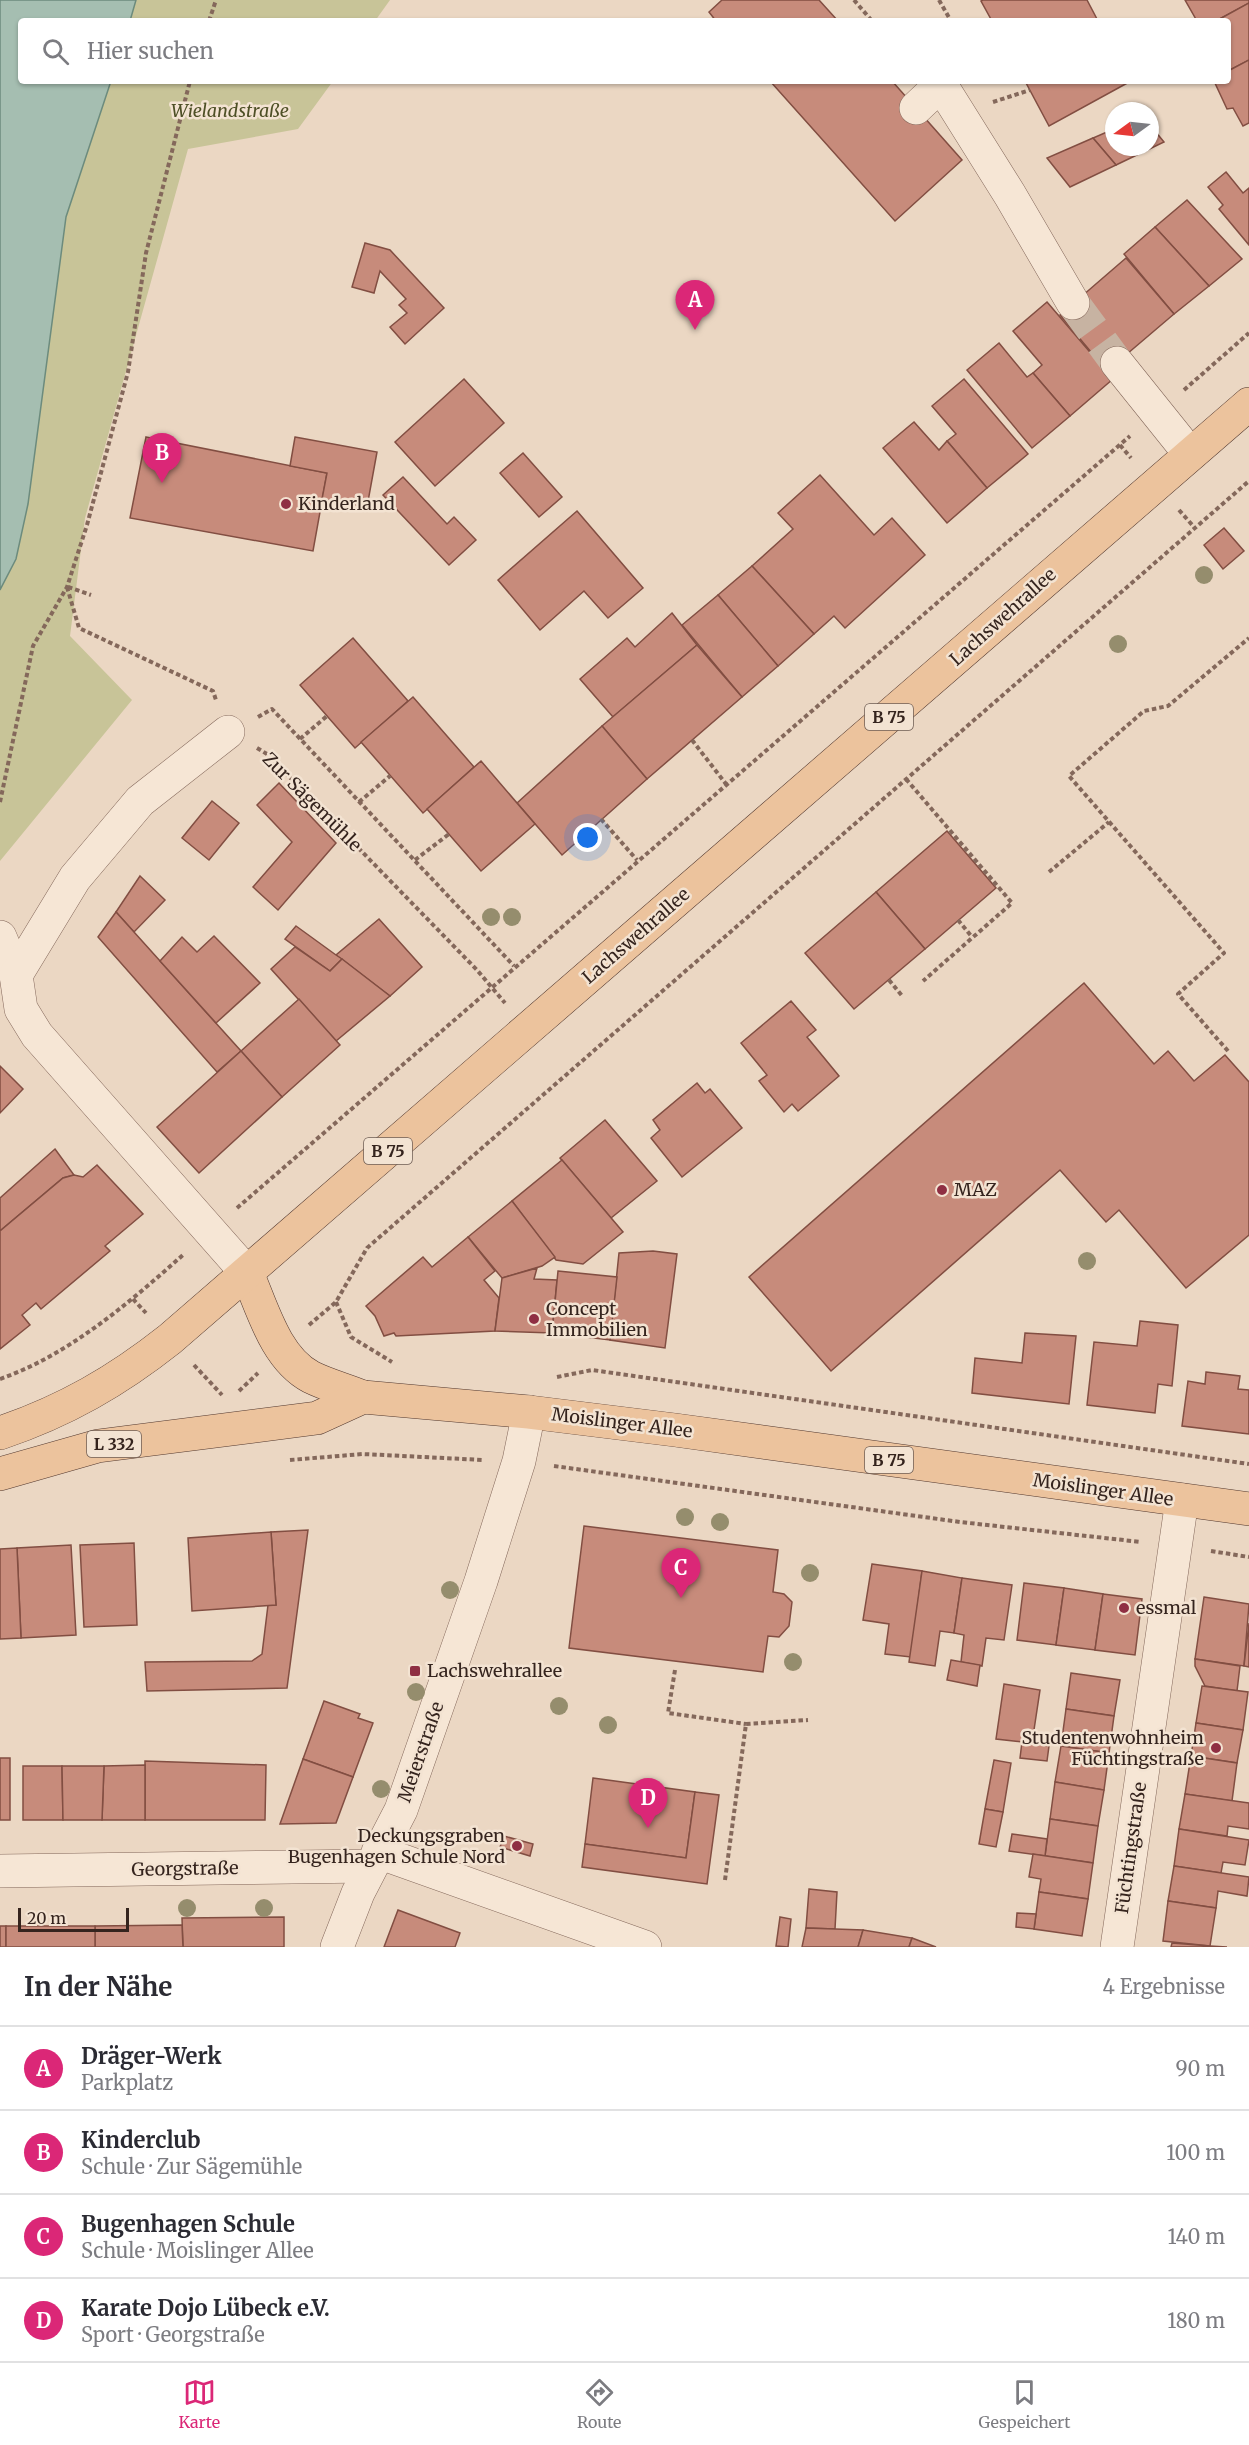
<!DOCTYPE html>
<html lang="de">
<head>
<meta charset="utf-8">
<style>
	body { margin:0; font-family:Merriweather,serif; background:#f7f7f7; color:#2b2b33 }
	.compass { position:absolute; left:1105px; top:102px; width:54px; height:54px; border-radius:50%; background:#fff; box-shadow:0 2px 4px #0004; rotate:255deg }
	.scale { position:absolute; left:18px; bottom:15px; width:111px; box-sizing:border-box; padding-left:6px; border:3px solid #35241e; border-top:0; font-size:16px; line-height:21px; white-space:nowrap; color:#35241e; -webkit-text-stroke:4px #f3e3d2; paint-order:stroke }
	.you { position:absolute; left:588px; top:838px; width:21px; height:21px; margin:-15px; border:4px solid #fff; border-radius:50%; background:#1a73e8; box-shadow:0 0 0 9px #1a73e833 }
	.badge { display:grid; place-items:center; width:39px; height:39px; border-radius:50%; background:#db2777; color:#fff; font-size:20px; font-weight:700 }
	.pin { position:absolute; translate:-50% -50px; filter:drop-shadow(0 2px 3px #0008) }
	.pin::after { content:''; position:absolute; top:32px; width:21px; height:18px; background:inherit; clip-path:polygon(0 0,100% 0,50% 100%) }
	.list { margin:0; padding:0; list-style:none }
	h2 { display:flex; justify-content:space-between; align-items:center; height:78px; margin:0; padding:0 24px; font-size:26px }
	h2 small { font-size:20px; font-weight:400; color:#7c7c81 }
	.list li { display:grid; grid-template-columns:39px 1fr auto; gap:18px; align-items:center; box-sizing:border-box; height:84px; padding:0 24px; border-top:2px solid #e1e1e2 }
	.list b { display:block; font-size:22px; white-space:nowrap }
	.list p { margin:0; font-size:20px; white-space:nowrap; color:#7c7c81 }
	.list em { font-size:20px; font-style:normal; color:#7c7c81 }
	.icon { flex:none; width:33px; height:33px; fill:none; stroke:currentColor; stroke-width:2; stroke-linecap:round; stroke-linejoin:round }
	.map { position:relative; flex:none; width:1249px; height:1947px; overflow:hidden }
	.search { position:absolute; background:#fff; box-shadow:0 2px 4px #0004; left:18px; right:18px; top:18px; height:66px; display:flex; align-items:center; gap:15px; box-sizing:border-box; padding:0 21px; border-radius:6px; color:#7c7c81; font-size:22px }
	.sheet { height:414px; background:#fff }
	nav { display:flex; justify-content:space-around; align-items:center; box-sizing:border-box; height:84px; border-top:2px solid #e1e1e2; background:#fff; font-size:16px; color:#7c7c81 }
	nav a { display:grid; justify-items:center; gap:3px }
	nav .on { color:#db2777 }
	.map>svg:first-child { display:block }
	.green { fill:#c8c498 }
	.water { fill:#a5beb1; stroke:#6c8b7d; stroke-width:1.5 }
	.building { fill:#c78b7b; stroke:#824e42; stroke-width:1.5 }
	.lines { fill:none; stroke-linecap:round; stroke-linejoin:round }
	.minor-tunnel { stroke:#c7b3a2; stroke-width:33; stroke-dasharray:33 16; stroke-linecap:butt }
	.minor-casing { stroke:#84685b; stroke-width:34 }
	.major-casing { stroke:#52382f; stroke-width:34 }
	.path { stroke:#84685b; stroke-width:4; stroke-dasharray:4.5 3; stroke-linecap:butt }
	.minor { stroke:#f6e6d5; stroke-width:33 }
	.major { stroke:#ecc39d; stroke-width:33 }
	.tree { fill:#958d6d }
	.poi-dot { fill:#8f2f43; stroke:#f3e3d2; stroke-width:2 }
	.labels { text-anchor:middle; stroke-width:5; stroke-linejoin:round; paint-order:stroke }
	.shield { fill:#f3e3d2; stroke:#6e5d54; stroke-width:1.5 }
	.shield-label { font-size:16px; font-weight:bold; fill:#35241e }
	.park-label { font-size:18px; font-style:italic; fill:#4e5026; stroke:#f3e3d2 }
	.poi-label { font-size:18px; fill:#35241e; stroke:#f3e3d2; text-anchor:start }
	.street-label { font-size:18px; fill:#35241e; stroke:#f3e3d2 }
</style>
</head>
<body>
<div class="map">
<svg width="1249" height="1947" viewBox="0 0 1249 1947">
	<rect width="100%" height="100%" fill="#ebd7c3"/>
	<!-- green -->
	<g class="green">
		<polygon points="136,0 390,0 375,21 130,21"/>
		<polygon points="111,81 333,81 298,129 188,149 85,518 70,636 132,700 0,861 0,590 16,559 28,504 66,217"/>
	</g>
	<!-- water -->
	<polygon class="water" points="0,0 136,0 130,21 21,21 21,81 111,81 66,217 28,504 16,559 0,590"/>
	<!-- building -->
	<g class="building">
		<polygon points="722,0 819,0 838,21 716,21 709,12"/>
		<polygon points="983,0 1087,0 1098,21 992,21 981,1"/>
		<polygon points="1185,0 1249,0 1249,3 1216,21 1197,21"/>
		<polygon points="1249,3 1249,60 1228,71 1228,21 1216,21"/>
		<polygon points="1249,60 1249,123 1243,126 1233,108 1227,109 1214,81 1228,81 1228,71"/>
		<polygon points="770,81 892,81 962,160 895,221"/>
		<polygon points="1025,81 1131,81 1049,126"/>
		<polygon points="1150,125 1164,142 1116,165 1093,138 1114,129 1114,147 1150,147"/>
		<polygon points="1093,138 1116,165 1070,187 1047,158"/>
		<polygon points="1226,172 1243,193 1249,188 1249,245 1219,209 1223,205 1208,187"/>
		<polygon points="1187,200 1242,259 1209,286 1155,227"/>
		<polygon points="1155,227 1209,286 1174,314 1124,254"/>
		<polygon points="365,243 390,250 444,308 405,344 390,327 407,313 399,305 406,299 380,271 374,293 352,287"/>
		<polygon points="1126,258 1174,314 1107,371 1060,315"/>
		<polygon points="1047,302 1113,379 1070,416 1033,373 1042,365 1013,331"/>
		<polygon points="999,343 1027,377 1033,373 1070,416 1032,448 967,370"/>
		<polygon points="464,379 504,423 435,486 395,442"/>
		<polygon points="964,379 1028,454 987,488 947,441 956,434 932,406"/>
		<polygon points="914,422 939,450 947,441 987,488 947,523 883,448"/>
		<polygon points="146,437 327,473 313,551 130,518"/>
		<polygon points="295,437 377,452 367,507 322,499 327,473 290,466"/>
		<polygon points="523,453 562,497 539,517 500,473"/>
		<polygon points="820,475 874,535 892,518 925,555 845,628 834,616 814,634 752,566 793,529 778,513"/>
		<polygon points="403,477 447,524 454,517 476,540 449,565 383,495"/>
		<polygon points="577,511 643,588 608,618 584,591 540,630 498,580"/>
		<polygon points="1224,528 1244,551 1223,569 1204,545"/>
		<polygon points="752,566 814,634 778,666 718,595"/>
		<polygon points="718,595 778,666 742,697 682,625"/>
		<polygon points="672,613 697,645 613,717 580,679 627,638 635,647"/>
		<polygon points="353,638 408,701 355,748 300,685"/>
		<polygon points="697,645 742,697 647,779 602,726"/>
		<polygon points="413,697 474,767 423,813 361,742"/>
		<polygon points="602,726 647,779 562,855 517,803"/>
		<polygon points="481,761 535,824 481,871 427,809"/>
		<polygon points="279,783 336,843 278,910 253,887 292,842 257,805"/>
		<polygon points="212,801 239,823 209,860 182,838"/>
		<polygon points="947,831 996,888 925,949 876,892"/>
		<polygon points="140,876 165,900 134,932 116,912"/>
		<polygon points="876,892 925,949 854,1009 805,953"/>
		<polygon points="116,912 241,1051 217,1072 98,937"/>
		<polygon points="379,919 422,967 390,996 336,955"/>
		<polygon points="296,926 336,955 342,959 330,971 285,939"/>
		<polygon points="214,936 260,983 216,1023 160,961 182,937 197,952"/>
		<polygon points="295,947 330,971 342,959 390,996 336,1041 271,969"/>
		<polygon points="1084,983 1154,1064 1168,1051 1194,1081 1225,1055 1249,1082 1249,1235 1186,1288 1119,1210 1106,1222 1060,1170 831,1371 749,1277"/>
		<polygon points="299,999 340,1045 282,1097 241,1051"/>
		<polygon points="791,1001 816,1030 807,1037 839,1076 798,1111 792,1104 784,1112 759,1081 767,1075 741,1043"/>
		<polygon points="241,1051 282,1097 199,1173 157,1127"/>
		<polygon points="0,1066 23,1089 0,1113"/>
		<polygon points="697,1083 705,1093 710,1089 742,1128 682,1177 651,1138 660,1130 653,1120"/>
		<polygon points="605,1120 657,1181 611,1218 560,1158"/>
		<polygon points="55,1149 74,1175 63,1178 0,1231 0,1198"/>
		<polygon points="562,1160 623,1232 583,1264 556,1260 512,1201"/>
		<polygon points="97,1165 143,1214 105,1246 110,1251 41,1309 36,1303 22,1315 30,1325 0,1349 0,1231 63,1178 74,1175 83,1177"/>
		<polygon points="512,1201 555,1257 542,1266 502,1278 468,1237"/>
		<polygon points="468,1237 495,1271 484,1280 499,1298 495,1331 396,1336 394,1333 384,1336 375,1316 366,1306 423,1257 432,1267"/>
		<polygon points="653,1251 677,1254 665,1348 610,1340 619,1253"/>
		<polygon points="537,1268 534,1279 557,1280 552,1333 495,1331 502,1278"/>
		<polygon points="558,1271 617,1277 610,1340 552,1333"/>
		<polygon points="1140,1321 1178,1325 1172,1386 1158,1384 1155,1413 1087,1405 1094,1342 1137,1346"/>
		<polygon points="1025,1333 1076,1336 1069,1404 972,1393 975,1358 1022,1363"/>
		<polygon points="1206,1372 1240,1376 1238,1389 1249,1390 1249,1434 1182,1426 1188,1381 1205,1384"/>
		<polygon points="584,1526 778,1550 773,1592 784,1594 792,1602 789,1626 779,1637 768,1636 763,1672 569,1648"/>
		<polygon points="308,1530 287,1688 147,1691 145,1662 252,1661 262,1654 268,1605 276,1605 271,1532"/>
		<polygon points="271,1532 276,1605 192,1611 188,1538"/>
		<polygon points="134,1543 137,1625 84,1627 80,1545"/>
		<polygon points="71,1545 76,1635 21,1638 17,1548"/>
		<polygon points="17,1548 21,1638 0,1639 0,1549"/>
		<polygon points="872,1564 922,1571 911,1657 885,1654 889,1624 863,1620"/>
		<polygon points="922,1571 962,1578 954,1633 940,1631 935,1666 909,1662"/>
		<polygon points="962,1578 1012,1585 1004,1640 986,1638 982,1666 961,1662 964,1635 954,1633"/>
		<polygon points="1024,1583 1064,1588 1056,1645 1017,1640"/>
		<polygon points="1064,1588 1103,1594 1095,1650 1056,1645"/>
		<polygon points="1103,1594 1142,1599 1135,1655 1095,1650"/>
		<polygon points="1204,1597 1249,1604 1244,1666 1195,1659"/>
		<polygon points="1249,1623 1249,1667 1244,1666"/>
		<polygon points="1195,1659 1240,1666 1237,1691 1205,1686 1195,1666"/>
		<polygon points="951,1660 980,1665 977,1686 947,1680"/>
		<polygon points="1071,1673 1120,1680 1114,1716 1066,1709"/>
		<polygon points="1004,1684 1040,1690 1032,1743 996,1739"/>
		<polygon points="1202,1686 1248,1692 1243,1730 1196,1723"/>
		<polygon points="324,1701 360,1714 358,1718 373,1723 353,1777 303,1759"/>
		<polygon points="1066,1709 1114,1716 1109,1753 1061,1746"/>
		<polygon points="1196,1723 1243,1730 1237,1763 1191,1756"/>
		<polygon points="1022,1742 1049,1746 1047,1761 1020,1758"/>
		<polygon points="1061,1746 1109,1753 1104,1790 1055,1782"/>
		<polygon points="1191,1756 1237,1763 1232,1801 1185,1794"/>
		<rect x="0" y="1758" width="10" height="62"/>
		<polygon points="303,1759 353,1777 336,1823 280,1824"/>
		<polygon points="994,1760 1011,1763 1003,1812 985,1809"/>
		<polygon points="145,1761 266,1765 265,1820 145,1820"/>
		<polygon points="145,1765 145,1820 102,1820 104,1766"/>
		<polygon points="23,1766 62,1766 63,1820 23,1820"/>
		<polygon points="62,1766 104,1766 102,1820 63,1820"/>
		<polygon points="593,1778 695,1792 686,1858 585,1844"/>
		<polygon points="1055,1782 1104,1790 1098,1826 1050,1819"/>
		<polygon points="695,1792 719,1795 707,1884 582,1867 585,1844 686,1858"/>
		<polygon points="1185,1794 1249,1803 1249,1829 1228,1826 1227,1836 1179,1829"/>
		<polygon points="985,1809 1003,1812 996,1847 979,1844"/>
		<polygon points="1050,1819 1098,1826 1093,1863 1045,1856"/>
		<polygon points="1179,1829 1249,1840 1245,1865 1223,1862 1221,1873 1174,1866"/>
		<polygon points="1012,1834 1047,1839 1045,1856 1009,1851"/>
		<polygon points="504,1836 533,1844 530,1856 500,1847"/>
		<polygon points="1033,1854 1093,1863 1088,1899 1039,1892 1041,1879 1029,1877"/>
		<polygon points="1174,1866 1249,1877 1247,1896 1218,1891 1216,1908 1168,1901"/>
		<polygon points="809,1889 837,1892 835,1929 806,1928"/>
		<polygon points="1039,1892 1088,1899 1082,1936 1034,1929"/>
		<polygon points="1168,1901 1216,1908 1210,1946 1163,1941"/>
		<polygon points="398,1910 460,1933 455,1947 384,1947"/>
		<polygon points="1017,1913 1036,1914 1034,1929 1016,1927"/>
		<polygon points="284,1917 284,1947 183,1947 182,1918"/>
		<polygon points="780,1917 791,1919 788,1947 776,1946"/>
		<polygon points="182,1925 183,1947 95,1947 95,1926"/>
		<rect x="0" y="1926" width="6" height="21"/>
		<rect x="6" y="1926" width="89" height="21"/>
		<polygon points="806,1928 835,1929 863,1930 858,1947 802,1947"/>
		<polygon points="863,1930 912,1938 909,1947 858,1947"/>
		<polygon points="912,1938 936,1947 909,1947"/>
		<polygon points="1172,1943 1210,1946 1227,1947 1171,1947"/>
	</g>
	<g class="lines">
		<!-- minor-tunnel -->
		<polyline class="minor-tunnel" points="1073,303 1117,363"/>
		<defs>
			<g id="minor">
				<polyline points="916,108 934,91 943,88 1010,195 1073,303"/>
				<polyline points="1117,363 1190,454"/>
				<polyline points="0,937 16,975 21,1009 37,1035 247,1273"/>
				<polyline points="16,975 75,878 140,801 228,732"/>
				<polyline points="378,1852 645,1947"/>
				<polyline points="0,1871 371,1866"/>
				<polyline points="337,1947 358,1893 401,1810 481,1581 519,1461 529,1412"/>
				<polyline points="1117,1947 1182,1500"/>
			</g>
			<g id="major">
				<path d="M247 1273C262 1307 275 1358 311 1377 327 1385 346 1390 363 1397"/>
				<path d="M0 1433C65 1411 117 1381 170 1339L1249 404"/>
				<polyline points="0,1474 98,1446 317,1418 363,1397 529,1412 675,1430 1249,1509"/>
			</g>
		</defs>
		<!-- minor casing -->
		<use href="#minor" class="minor-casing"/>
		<!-- major casing -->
		<use href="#major" class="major-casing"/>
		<!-- path -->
		<g class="path">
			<polyline points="854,0 872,21"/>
			<polyline points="939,0 951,21"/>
			<polyline points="209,21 216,0"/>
			<polyline points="993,102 1030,90"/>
			<polyline points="1184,390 1249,333"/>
			<polyline points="1120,445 1131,458"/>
			<polyline points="1179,510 1194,527"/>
			<polyline points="67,587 79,628 213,691 216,700"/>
			<polyline points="68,587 91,595"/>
			<polyline points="258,717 272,709 514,966"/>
			<polyline points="300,739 327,716"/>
			<polyline points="692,740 726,784"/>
			<polyline points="257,748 267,754 477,970 505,1003"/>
			<polyline points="906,779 1012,903 923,981"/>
			<polyline points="0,802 33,646 67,587 87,525 128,372 146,253 190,81"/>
			<polyline points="359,802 390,776"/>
			<polyline points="601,819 637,860"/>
			<polyline points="415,860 449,834"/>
			<polyline points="1049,872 1109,822"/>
			<polyline points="958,920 972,937"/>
			<polyline points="889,980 903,997"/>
			<polyline points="1228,1051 1178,994 1224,953 1069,776 1144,711 1168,706 1249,638"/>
			<polyline points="237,1208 1130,436"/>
			<polyline points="133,1299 146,1313"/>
			<polyline points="336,1302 351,1337 392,1362"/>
			<polyline points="309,1325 336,1302 367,1248 1249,481"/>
			<polyline points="194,1365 222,1395"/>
			<polyline points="557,1377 592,1370 1249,1464"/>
			<path d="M0 1379C69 1355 130 1302 184 1254"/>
			<polyline points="239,1391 258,1373"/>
			<polyline points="290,1460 362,1454 484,1460"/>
			<polyline points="554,1466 960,1522 1141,1542"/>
			<polyline points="1211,1551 1249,1557"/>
			<polyline points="675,1670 668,1713 746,1724"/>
			<polyline points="725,1880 746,1724 808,1720"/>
		</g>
		<!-- minor -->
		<use href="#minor" class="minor"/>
		<!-- major -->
		<use href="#major" class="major"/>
	</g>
	<!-- trees -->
	<g class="tree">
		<circle cx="1204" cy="575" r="9"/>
		<circle cx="1118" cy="644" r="9"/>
		<circle cx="491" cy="917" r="9"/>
		<circle cx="512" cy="917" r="9"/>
		<circle cx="1087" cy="1261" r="9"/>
		<circle cx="685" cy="1517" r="9"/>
		<circle cx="720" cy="1522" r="9"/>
		<circle cx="810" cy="1573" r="9"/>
		<circle cx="450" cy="1590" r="9"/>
		<circle cx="793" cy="1662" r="9"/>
		<circle cx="416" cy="1692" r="9"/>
		<circle cx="559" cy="1706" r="9"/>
		<circle cx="608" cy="1725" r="9"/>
		<circle cx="381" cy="1789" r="9"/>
		<circle cx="187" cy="1908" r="9"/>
		<circle cx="264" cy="1908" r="9"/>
	</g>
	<!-- markers -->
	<g class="poi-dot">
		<circle cx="286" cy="504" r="6"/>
		<circle cx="942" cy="1190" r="6"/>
		<circle cx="534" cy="1319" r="6"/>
		<circle cx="1124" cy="1608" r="6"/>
		<rect x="409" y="1665" width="12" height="12" rx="3"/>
		<circle cx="1216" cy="1748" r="6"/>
		<circle cx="517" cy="1846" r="6"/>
	</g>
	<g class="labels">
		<!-- shield labels -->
		<g class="shield">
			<rect x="865" y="704" width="48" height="26" rx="4.5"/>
			<rect x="364" y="1138" width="48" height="26" rx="4.5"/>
			<rect x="87" y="1431" width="54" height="26" rx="4.5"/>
			<rect x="865" y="1447" width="48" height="26" rx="4.5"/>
		</g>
		<g class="shield-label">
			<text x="889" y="723">B 75</text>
			<text x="388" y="1157">B 75</text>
			<text x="114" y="1450">L 332</text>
			<text x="889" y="1466">B 75</text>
		</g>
		<!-- park labels -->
		<g class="park-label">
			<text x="230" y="117">Wielandstraße</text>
		</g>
		<!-- poi labels -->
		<g class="poi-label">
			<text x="298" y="510">Kinderland</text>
			<text x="954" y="1196">MAZ</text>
			<text x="546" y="1315">Concept<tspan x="546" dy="21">Immobilien</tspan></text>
			<text x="1136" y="1614">essmal</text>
			<text x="427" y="1677">Lachswehrallee</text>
			<text x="1204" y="1744" text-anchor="end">Studentenwohnheim<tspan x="1204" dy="21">Füchtingstraße</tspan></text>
			<text x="505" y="1842" text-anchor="end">Deckungsgraben<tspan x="505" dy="21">Bugenhagen Schule Nord</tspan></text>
		</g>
		<!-- street labels -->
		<g class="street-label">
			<text transform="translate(1003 617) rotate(-42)" y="6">Lachswehrallee</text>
			<text transform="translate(312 802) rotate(45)" y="6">Zur Sägemühle</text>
			<text transform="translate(636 936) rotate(-41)" y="6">Lachswehrallee</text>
			<text transform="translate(622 1423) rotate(7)" y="6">Moislinger Allee</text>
			<text transform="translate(1103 1490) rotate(8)" y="6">Moislinger Allee</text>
			<text transform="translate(421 1752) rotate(-71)" y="6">Meierstraße</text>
			<text transform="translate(1131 1848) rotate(-82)" y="6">Füchtingstraße</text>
			<text transform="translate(185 1869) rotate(-1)" y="6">Georgstraße</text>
		</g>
	</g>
</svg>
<svg class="compass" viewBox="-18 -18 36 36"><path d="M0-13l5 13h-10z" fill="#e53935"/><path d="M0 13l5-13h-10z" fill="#7c7c81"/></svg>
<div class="scale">20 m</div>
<div class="you"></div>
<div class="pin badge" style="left:695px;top:330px">A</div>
<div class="pin badge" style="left:162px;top:483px">B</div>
<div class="pin badge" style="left:681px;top:1598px">C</div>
<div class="pin badge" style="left:648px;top:1828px">D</div>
<div class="search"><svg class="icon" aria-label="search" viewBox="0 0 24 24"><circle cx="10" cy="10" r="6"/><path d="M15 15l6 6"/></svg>Hier suchen</div>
</div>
<section class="sheet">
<h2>In der Nähe<small>4 Ergebnisse</small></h2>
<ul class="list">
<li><span class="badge">A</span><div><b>Dräger-Werk</b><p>Parkplatz</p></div><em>90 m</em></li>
<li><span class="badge">B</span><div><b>Kinderclub</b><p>Schule · Zur Sägemühle</p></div><em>100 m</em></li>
<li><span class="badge">C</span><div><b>Bugenhagen Schule</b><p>Schule · Moislinger Allee</p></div><em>140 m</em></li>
<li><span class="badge">D</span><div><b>Karate Dojo Lübeck e.V.</b><p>Sport · Georgstraße</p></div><em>180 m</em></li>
</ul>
</section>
<nav>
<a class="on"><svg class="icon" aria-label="map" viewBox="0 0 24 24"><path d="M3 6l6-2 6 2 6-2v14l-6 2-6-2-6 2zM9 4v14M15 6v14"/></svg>Karte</a>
<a><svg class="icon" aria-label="directions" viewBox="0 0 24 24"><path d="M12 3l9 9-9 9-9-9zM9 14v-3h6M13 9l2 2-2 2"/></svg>Route</a>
<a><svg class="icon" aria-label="saved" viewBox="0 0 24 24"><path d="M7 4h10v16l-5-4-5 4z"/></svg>Gespeichert</a>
</nav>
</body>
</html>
